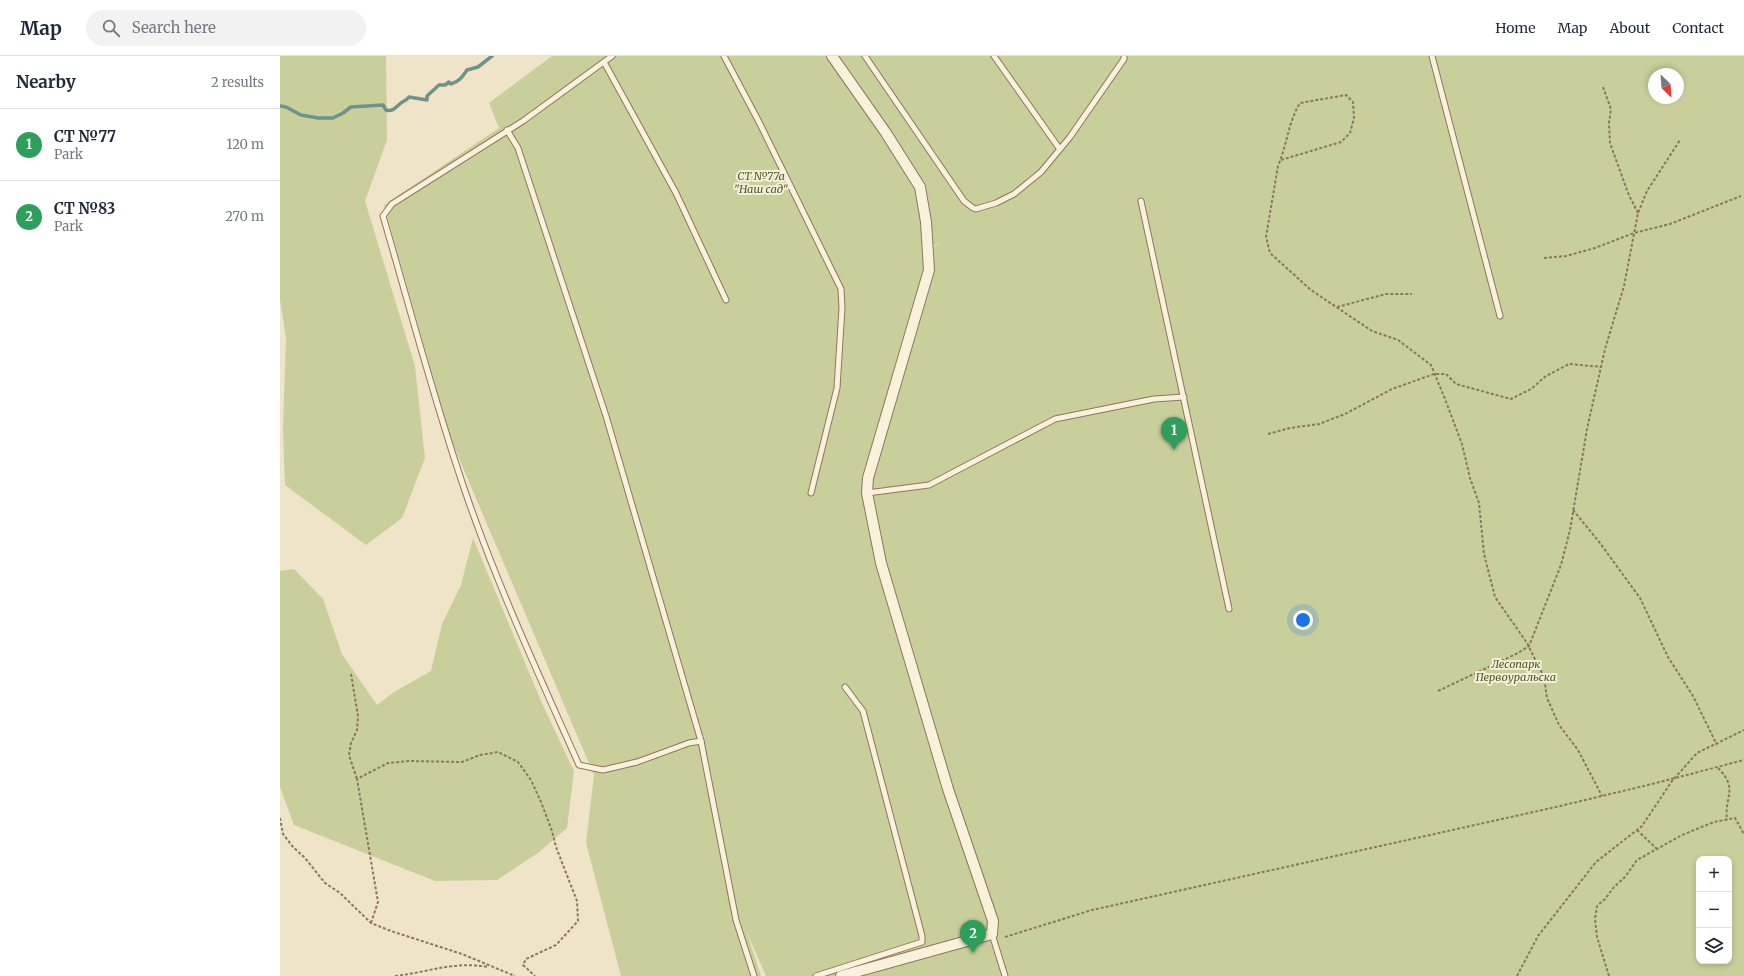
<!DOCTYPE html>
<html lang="en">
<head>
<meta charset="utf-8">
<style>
	body { margin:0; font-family:Merriweather,serif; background:#f2f2f3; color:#1f2937 }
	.controls { position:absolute; right:12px; bottom:12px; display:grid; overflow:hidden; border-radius:8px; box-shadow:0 2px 6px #0003 }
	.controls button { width:36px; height:36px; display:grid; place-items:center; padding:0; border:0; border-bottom:1px solid #e0e1e3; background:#fff; color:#1f2937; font:20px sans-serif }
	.compass { position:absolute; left:1368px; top:12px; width:36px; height:36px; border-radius:50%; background:#fff; box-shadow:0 2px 6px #0003; rotate:155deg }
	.you { position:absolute; left:1023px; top:564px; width:14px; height:14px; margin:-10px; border:3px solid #fff; border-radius:50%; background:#1a73e8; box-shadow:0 0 0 6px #1a73e833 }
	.badge { display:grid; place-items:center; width:26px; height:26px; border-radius:50%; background:#9e2a2b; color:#fff; font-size:13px; font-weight:700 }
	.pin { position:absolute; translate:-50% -33px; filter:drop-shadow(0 1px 2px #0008) }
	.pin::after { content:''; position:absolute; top:21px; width:14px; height:12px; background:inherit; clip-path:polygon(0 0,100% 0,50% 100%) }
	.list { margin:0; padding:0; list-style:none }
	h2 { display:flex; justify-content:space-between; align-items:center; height:52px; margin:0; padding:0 16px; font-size:17px }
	h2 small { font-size:13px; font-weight:400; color:#747a83 }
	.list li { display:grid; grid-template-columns:26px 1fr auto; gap:12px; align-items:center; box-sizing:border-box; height:72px; padding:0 16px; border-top:1px solid #e0e1e3 }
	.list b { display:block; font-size:15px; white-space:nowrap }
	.list p { margin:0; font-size:13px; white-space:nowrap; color:#747a83 }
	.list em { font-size:13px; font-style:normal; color:#747a83 }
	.icon { flex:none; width:22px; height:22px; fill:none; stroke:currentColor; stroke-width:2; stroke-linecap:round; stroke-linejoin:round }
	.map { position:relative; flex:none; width:1464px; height:920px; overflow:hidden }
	header { display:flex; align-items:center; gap:24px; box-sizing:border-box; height:56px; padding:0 20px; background:#fff; border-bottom:1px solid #e0e1e3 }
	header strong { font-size:19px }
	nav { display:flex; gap:22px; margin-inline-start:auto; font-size:14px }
	.search { width:280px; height:36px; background:#f2f2f3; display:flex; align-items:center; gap:10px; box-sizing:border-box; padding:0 14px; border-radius:22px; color:#747a83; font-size:15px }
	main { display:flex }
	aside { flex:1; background:#fff }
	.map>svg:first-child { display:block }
	.green { fill:#c9cf9b; fill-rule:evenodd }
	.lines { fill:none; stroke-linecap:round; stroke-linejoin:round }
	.stream { stroke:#6f938a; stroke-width:3.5 }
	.lane-casing { stroke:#8d765c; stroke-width:7 }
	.street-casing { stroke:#8d765c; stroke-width:12 }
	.path { stroke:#8d765c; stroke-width:2; stroke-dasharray:3 2; stroke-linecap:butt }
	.lane { stroke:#faf1dc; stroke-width:5 }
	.street { stroke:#faf1dc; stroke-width:10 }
	.labels { text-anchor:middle; stroke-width:4; stroke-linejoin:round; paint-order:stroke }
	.park-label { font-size:11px; font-style:italic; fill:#4d5a26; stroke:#f7eed8 }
</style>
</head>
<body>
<header>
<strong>Map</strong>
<div class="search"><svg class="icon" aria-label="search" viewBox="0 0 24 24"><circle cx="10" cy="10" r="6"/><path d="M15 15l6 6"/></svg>Search here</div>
<nav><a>Home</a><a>Map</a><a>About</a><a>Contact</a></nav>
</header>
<main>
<aside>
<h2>Nearby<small>2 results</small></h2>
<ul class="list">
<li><span class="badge" style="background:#2e9e5b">1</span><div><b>СТ №77</b><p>Park</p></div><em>120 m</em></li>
<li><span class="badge" style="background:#2e9e5b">2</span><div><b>СТ №83</b><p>Park</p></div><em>270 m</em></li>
</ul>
</aside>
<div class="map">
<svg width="1464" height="920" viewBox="0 0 1464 920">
	<rect width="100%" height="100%" fill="#f0e4c8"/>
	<!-- green -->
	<g class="green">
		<polygon points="0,0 106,0 107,84 85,145 135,310 145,402 122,462 86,489 5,429 3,373 6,282 0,244"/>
		<path d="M272 0H548L636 133 644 197 663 185 653 190 643 131 556 0H1464V920H486L467 877 481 920H341L306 787 314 719 169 379 104 149 219 72 209 47ZM1374 18H1398V42H1374ZM1419 803H1449V905H1419Z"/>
		<polygon points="193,482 261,645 294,715 287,772 258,797 217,824 155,825 14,769 0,731 0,515 14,513 43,543 62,598 97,649 114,636 151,615 162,568 181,529"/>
	</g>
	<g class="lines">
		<!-- stream -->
		<path class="stream" d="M0 50 6 51 21 59 38 62H53L63 57 71 51 103 49 106 54C113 56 116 51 121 47 123 45 126 45 129 41L147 44V40L159 29H165L169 26 171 28C179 26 183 20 187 14L198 11 212 0"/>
		<defs>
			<g id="lane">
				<path d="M332 0 243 65 112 148 103 160C130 252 154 345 185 435 217 529 259 619 299 709L323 714 357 706 409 687 421 685"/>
				<polyline points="444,0 479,66 561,233 562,252 557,332 531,437"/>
				<polyline points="585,0 684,145 693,152 696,153 716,147 734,138 761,116 790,81 844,3 844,0"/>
				<polyline points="714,0 779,92"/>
				<polyline points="1152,0 1220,260"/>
				<polyline points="324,6 396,137 446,244"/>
				<polyline points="227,74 238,92 326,360 421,685 456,864 474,920"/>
				<polyline points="861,145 949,553"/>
				<polyline points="587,437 649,429 775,363 874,343 904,341"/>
				<polyline points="712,878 725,920"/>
				<polyline points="536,920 642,886 642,880 583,655 565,631"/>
			</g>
			<polyline id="street" points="552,0 606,77 640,131 646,166 649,214 588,422 587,437 601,507 668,733 713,865 712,878 561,920"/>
		</defs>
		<!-- lane casing -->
		<use href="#lane" class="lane-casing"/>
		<!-- street casing -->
		<use href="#street" class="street-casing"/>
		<!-- path -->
		<g class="path">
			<polyline points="1323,31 1331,53 1329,67 1330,87 1348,137 1358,157"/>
			<path d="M1001 104 1061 86 1070 77 1074 62 1073 46 1066 39 1020 47C1008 67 1007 89 998 110L986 181 990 197 1031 234 1092 275 1118 284 1151 309 1165 343 1182 388 1190 422 1199 447 1204 498 1215 541 1247 587 1264 621 1267 642 1279 669 1298 694 1322 740"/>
			<polyline points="1264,202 1286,200 1315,192 1354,177 1390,168 1461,140"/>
			<polyline points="1057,251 1106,238 1132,238"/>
			<polyline points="988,378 1010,372 1039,368 1065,358 1112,333 1154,318 1166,318 1176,328 1231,343 1251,333 1266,320 1289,308 1322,311"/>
			<polyline points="1293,454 1320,487 1360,542 1388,601 1413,640 1437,689"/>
			<polyline points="71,618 78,660 77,674 71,687 69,699 77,723"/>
			<polyline points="1158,635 1238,597 1249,590 1281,509 1290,474 1307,373 1325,293 1344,230 1358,157 1367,135 1400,84"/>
			<path d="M1438 712C1459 733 1444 740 1447 764"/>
			<polyline points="0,762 3,778 13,791 25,802 45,827 60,837 91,867 111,875 182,898 235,920"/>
			<polyline points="1357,774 1378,794"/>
			<polyline points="91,867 98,846 77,723 108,707 129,705 182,706 200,699 218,696 238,706 251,724 261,746 272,775 276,791 297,845 298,865 276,889 246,903 243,909 255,920"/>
			<polyline points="725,881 812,854 1276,751 1372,728 1464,704"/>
			<path d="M115 920C150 916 172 905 209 911"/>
			<polyline points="1237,920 1258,880 1316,806 1362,770 1392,725 1417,697 1464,674"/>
			<polyline points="1329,920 1317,881 1315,863 1317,850 1325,843 1334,831 1345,821 1357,804 1402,779 1434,766 1455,762 1464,778"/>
		</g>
		<!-- lane -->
		<use href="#lane" class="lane"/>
		<!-- street -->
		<use href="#street" class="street"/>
	</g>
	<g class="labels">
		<!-- park labels -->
		<g class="park-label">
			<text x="481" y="124">СТ №77а<tspan x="481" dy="13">"Наш сад"</tspan></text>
			<text x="1236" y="612">Лесопарк<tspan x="1236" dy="13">Первоуральска</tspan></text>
		</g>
	</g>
</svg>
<div class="controls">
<button>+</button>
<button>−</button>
<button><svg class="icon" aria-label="layers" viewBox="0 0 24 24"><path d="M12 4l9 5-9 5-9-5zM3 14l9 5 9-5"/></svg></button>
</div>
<svg class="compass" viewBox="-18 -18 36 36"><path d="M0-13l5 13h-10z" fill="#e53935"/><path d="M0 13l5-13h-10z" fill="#747a83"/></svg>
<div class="you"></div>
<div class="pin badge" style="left:894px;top:394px;background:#2e9e5b">1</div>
<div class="pin badge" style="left:693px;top:897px;background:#2e9e5b">2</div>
</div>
</main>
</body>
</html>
